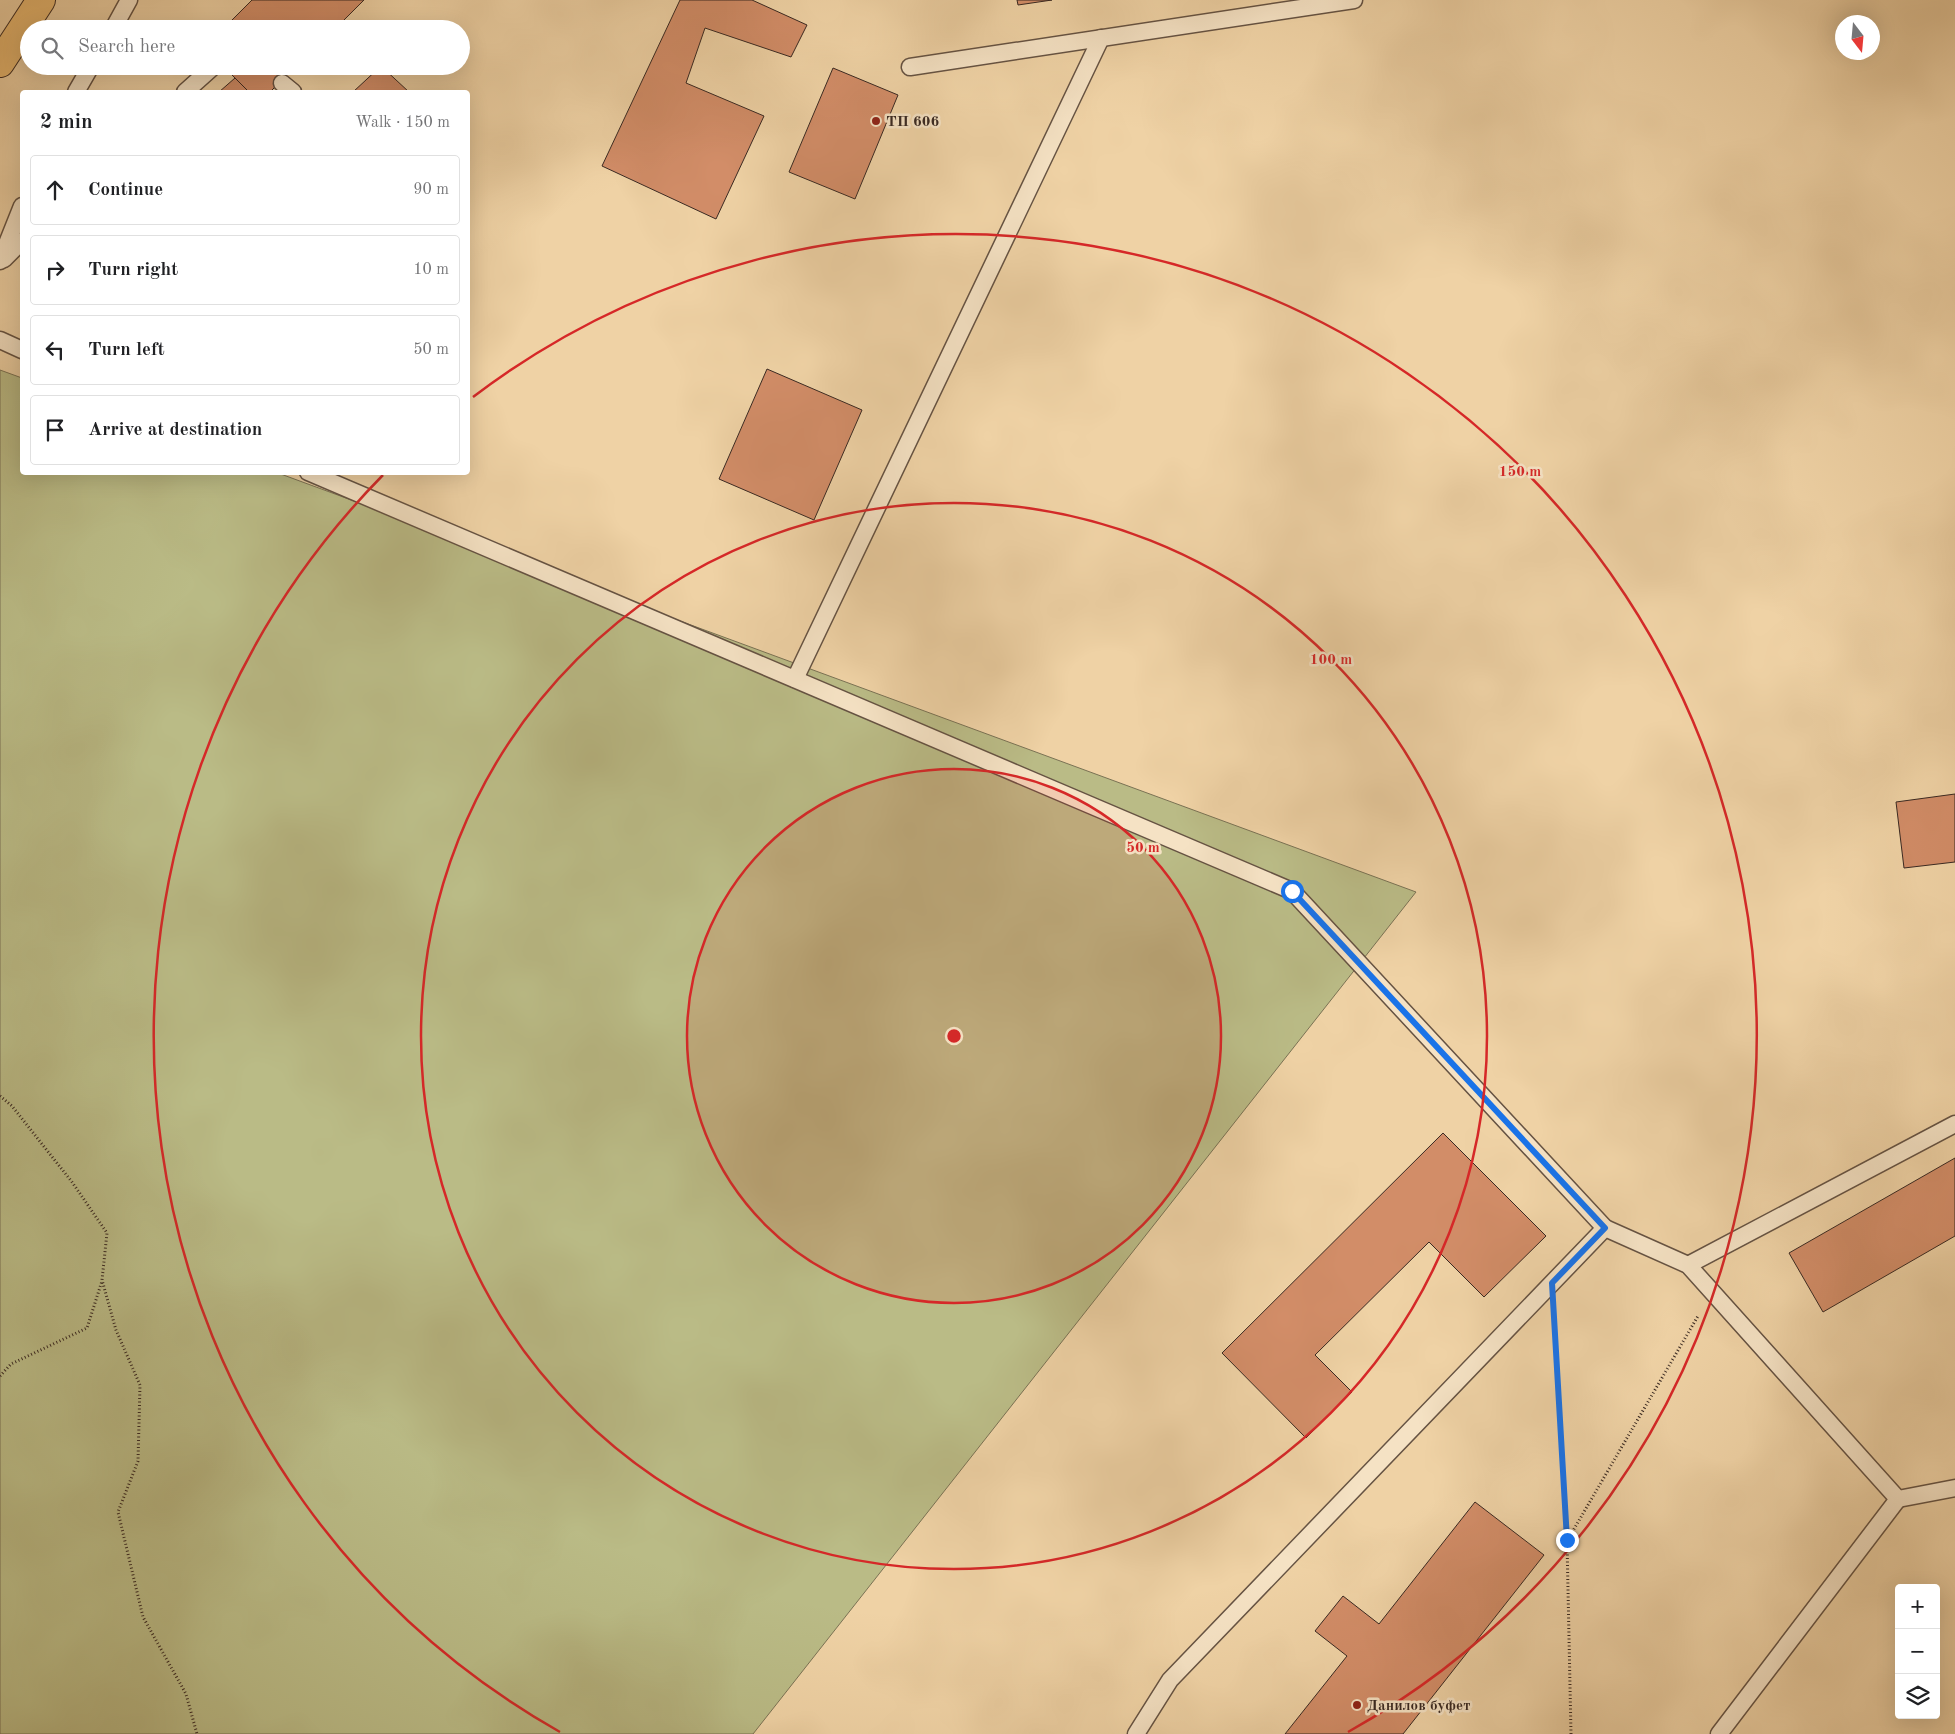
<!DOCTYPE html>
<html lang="en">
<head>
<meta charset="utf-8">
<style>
	body { margin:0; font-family:"Old Standard TT",serif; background:#f6f6f6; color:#202124 }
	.controls { position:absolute; right:15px; bottom:15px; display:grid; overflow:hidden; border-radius:5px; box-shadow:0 5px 20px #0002 }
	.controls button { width:45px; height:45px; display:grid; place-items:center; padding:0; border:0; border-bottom:1px solid #e0e0e0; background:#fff; color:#202124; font:25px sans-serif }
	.compass { position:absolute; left:1835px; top:15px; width:45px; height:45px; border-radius:50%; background:#fff; box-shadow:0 5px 20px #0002; rotate:164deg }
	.stop { position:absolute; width:15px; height:15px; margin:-11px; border:4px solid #1a73e8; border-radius:50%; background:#fff }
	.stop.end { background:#1a73e8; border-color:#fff; box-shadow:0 1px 5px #0008 }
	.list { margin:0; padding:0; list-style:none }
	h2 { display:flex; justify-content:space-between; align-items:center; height:65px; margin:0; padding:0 20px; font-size:21px }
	h2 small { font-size:16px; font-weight:400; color:#757577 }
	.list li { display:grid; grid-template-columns:32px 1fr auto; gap:15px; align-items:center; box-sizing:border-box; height:70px; margin:0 10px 10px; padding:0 10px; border:1px solid #e0e0e0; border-radius:5px }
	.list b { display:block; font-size:19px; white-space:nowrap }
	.list em { font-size:16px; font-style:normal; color:#757577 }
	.icon { flex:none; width:28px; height:28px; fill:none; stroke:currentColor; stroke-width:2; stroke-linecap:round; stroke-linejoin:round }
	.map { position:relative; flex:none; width:1955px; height:1734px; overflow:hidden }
	.search { position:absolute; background:#fff; box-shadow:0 5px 20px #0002; left:20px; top:20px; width:450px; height:55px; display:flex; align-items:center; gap:12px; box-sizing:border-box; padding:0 18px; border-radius:28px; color:#757577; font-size:19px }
	.panel { position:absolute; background:#fff; box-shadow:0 5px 20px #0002; left:20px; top:90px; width:450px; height:385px; border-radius:5px }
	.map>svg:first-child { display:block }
	.green { fill:#babb86; stroke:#7a7254 }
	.building { fill:#d28d68; stroke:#392922 }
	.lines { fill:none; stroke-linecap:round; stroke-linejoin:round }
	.lane-casing { stroke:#665343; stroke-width:19 }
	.primary-casing { stroke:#392922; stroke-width:30 }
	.path { stroke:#392922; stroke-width:3; stroke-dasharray:1 2.5; stroke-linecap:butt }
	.lane { stroke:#f5e2c4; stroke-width:16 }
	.primary { stroke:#e8b972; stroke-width:28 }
	.route { stroke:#1a73e8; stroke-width:6 }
	.ring { fill:none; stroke:#d62828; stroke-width:2.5 }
	.poi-dot { fill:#8f2418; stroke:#f5e2c4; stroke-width:2 }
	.labels { text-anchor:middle; stroke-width:5; stroke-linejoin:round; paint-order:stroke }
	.poi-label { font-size:15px; font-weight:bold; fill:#392922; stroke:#f5e2c4; text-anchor:start }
	.centre { fill:#d62828; stroke:#f5e2c4; stroke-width:2.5 }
	.ring-label { font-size:15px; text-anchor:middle; font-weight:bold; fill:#d62828; stroke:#f5e2c4; stroke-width:5; stroke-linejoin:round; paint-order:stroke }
</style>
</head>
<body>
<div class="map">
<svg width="1955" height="1734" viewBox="0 0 1955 1734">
	<rect width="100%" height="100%" fill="#efd2a5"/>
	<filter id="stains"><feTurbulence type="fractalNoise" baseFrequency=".004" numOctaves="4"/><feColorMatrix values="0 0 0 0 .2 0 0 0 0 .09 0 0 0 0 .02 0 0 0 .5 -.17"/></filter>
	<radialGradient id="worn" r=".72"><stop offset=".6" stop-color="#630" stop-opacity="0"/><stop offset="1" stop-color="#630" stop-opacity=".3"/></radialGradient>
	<!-- green -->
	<polygon class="green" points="0,370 22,378 22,472 278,473 1416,892 753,1734 0,1734"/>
	<!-- building -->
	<g class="building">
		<polygon points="252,0 364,0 335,29 223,29"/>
		<polygon points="680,0 752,0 807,25 791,57 705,28 686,83 764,116 716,219 602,166"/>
		<polygon points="1017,0 1052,0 1018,5"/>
		<polygon points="223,66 296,66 270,92 249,92"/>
		<polygon points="381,66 409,92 353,92"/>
		<polygon points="833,68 898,95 855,199 789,172"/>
		<polygon points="235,78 249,92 219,92"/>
		<polygon points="767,369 862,410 814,520 719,479"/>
		<polygon points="1955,794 1955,862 1904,868 1896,802"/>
		<polygon points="1443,1133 1546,1236 1484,1297 1429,1242 1315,1355 1352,1392 1306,1438 1222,1353"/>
		<polygon points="1955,1158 1955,1236 1823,1312 1789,1253"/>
		<polygon points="1475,1502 1544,1555 1403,1734 1285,1734 1347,1656 1315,1631 1343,1596 1379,1624"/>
	</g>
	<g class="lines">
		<defs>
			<g id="lane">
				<polyline points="113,29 129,0"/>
				<polyline points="910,67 1354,0"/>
				<polyline points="282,83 293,92"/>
				<polyline points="76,92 91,66"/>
				<polyline points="185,92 214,66"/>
				<polyline points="4,259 22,241"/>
				<polyline points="0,261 22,206"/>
				<polyline points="0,340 22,350"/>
				<polyline points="308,472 1292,891 1605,1228"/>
				<polyline points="795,679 1101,38"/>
				<polyline points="1688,1265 1955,1124"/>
				<polyline points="1136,1734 1170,1680 1605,1228 1688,1265 1898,1499 1955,1488"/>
				<polyline points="1719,1734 1898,1499"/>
			</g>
			<polyline id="primary" points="0,63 41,0"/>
		</defs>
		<!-- lane casing -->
		<use href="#lane" class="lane-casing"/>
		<!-- primary casing -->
		<use href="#primary" class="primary-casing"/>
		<!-- path -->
		<g class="path">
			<polyline points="0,1096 12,1106 72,1182 107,1233 102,1280 116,1330 140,1385 138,1461 118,1512 143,1617 186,1694 197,1734"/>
			<polyline points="1554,1319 1567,1540"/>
			<polyline points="0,1376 11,1364 87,1328 102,1281"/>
			<polyline points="1571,1734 1567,1541 1698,1316"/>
		</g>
		<!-- lane -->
		<use href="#lane" class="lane"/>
		<!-- primary -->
		<use href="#primary" class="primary"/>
	</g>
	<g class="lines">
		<!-- route -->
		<polyline class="route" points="1292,891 1605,1228 1552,1283 1567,1540"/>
	</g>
	<!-- distance rings -->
	<circle cx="954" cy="1036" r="267" fill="#d62828" fill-opacity=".12"/>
	<g class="ring">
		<circle cx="954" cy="1036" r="267"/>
		<circle cx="954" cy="1036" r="533"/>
		<path d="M560 1732A800 800 0 0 1 383 475M473 397A800 800 0 1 1 1348 1732"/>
	</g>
	<!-- markers -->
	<g class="poi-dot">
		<circle cx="876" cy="121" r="5"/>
		<circle cx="1357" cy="1705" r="5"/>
	</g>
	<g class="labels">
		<!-- poi labels -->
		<g class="poi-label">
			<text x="886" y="126">ТП 606</text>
			<text x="1367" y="1710">Данилов буфет</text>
		</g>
	</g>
	<circle cx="954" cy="1036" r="8" class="centre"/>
	<g class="ring-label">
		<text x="1520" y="476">150 m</text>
		<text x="1331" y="664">100 m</text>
		<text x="1143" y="852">50 m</text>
	</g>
	<rect width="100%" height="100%" filter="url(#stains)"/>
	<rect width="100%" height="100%" fill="url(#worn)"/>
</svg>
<div class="controls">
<button>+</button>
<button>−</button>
<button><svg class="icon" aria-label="layers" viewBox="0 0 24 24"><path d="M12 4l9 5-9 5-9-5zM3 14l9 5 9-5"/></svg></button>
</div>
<svg class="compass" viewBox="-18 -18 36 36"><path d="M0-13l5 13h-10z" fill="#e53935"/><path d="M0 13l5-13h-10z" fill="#757577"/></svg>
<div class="stop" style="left:1292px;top:891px"></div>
<div class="stop end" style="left:1567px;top:1540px"></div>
<div class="search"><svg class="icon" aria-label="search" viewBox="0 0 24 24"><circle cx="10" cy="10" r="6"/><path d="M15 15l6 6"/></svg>Search here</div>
<section class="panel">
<h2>2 min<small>Walk · 150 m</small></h2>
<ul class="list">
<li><svg class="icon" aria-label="ahead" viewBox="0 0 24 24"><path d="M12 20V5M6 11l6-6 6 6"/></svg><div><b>Continue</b></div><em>90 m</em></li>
<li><svg class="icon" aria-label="right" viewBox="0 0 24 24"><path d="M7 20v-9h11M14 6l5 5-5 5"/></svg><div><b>Turn right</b></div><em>10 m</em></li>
<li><svg class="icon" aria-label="left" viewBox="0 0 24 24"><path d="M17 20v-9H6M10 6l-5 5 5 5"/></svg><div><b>Turn left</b></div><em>50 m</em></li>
<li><svg class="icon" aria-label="arrive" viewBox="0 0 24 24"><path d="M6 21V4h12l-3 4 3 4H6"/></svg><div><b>Arrive at destination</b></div></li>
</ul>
</section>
</div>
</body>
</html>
